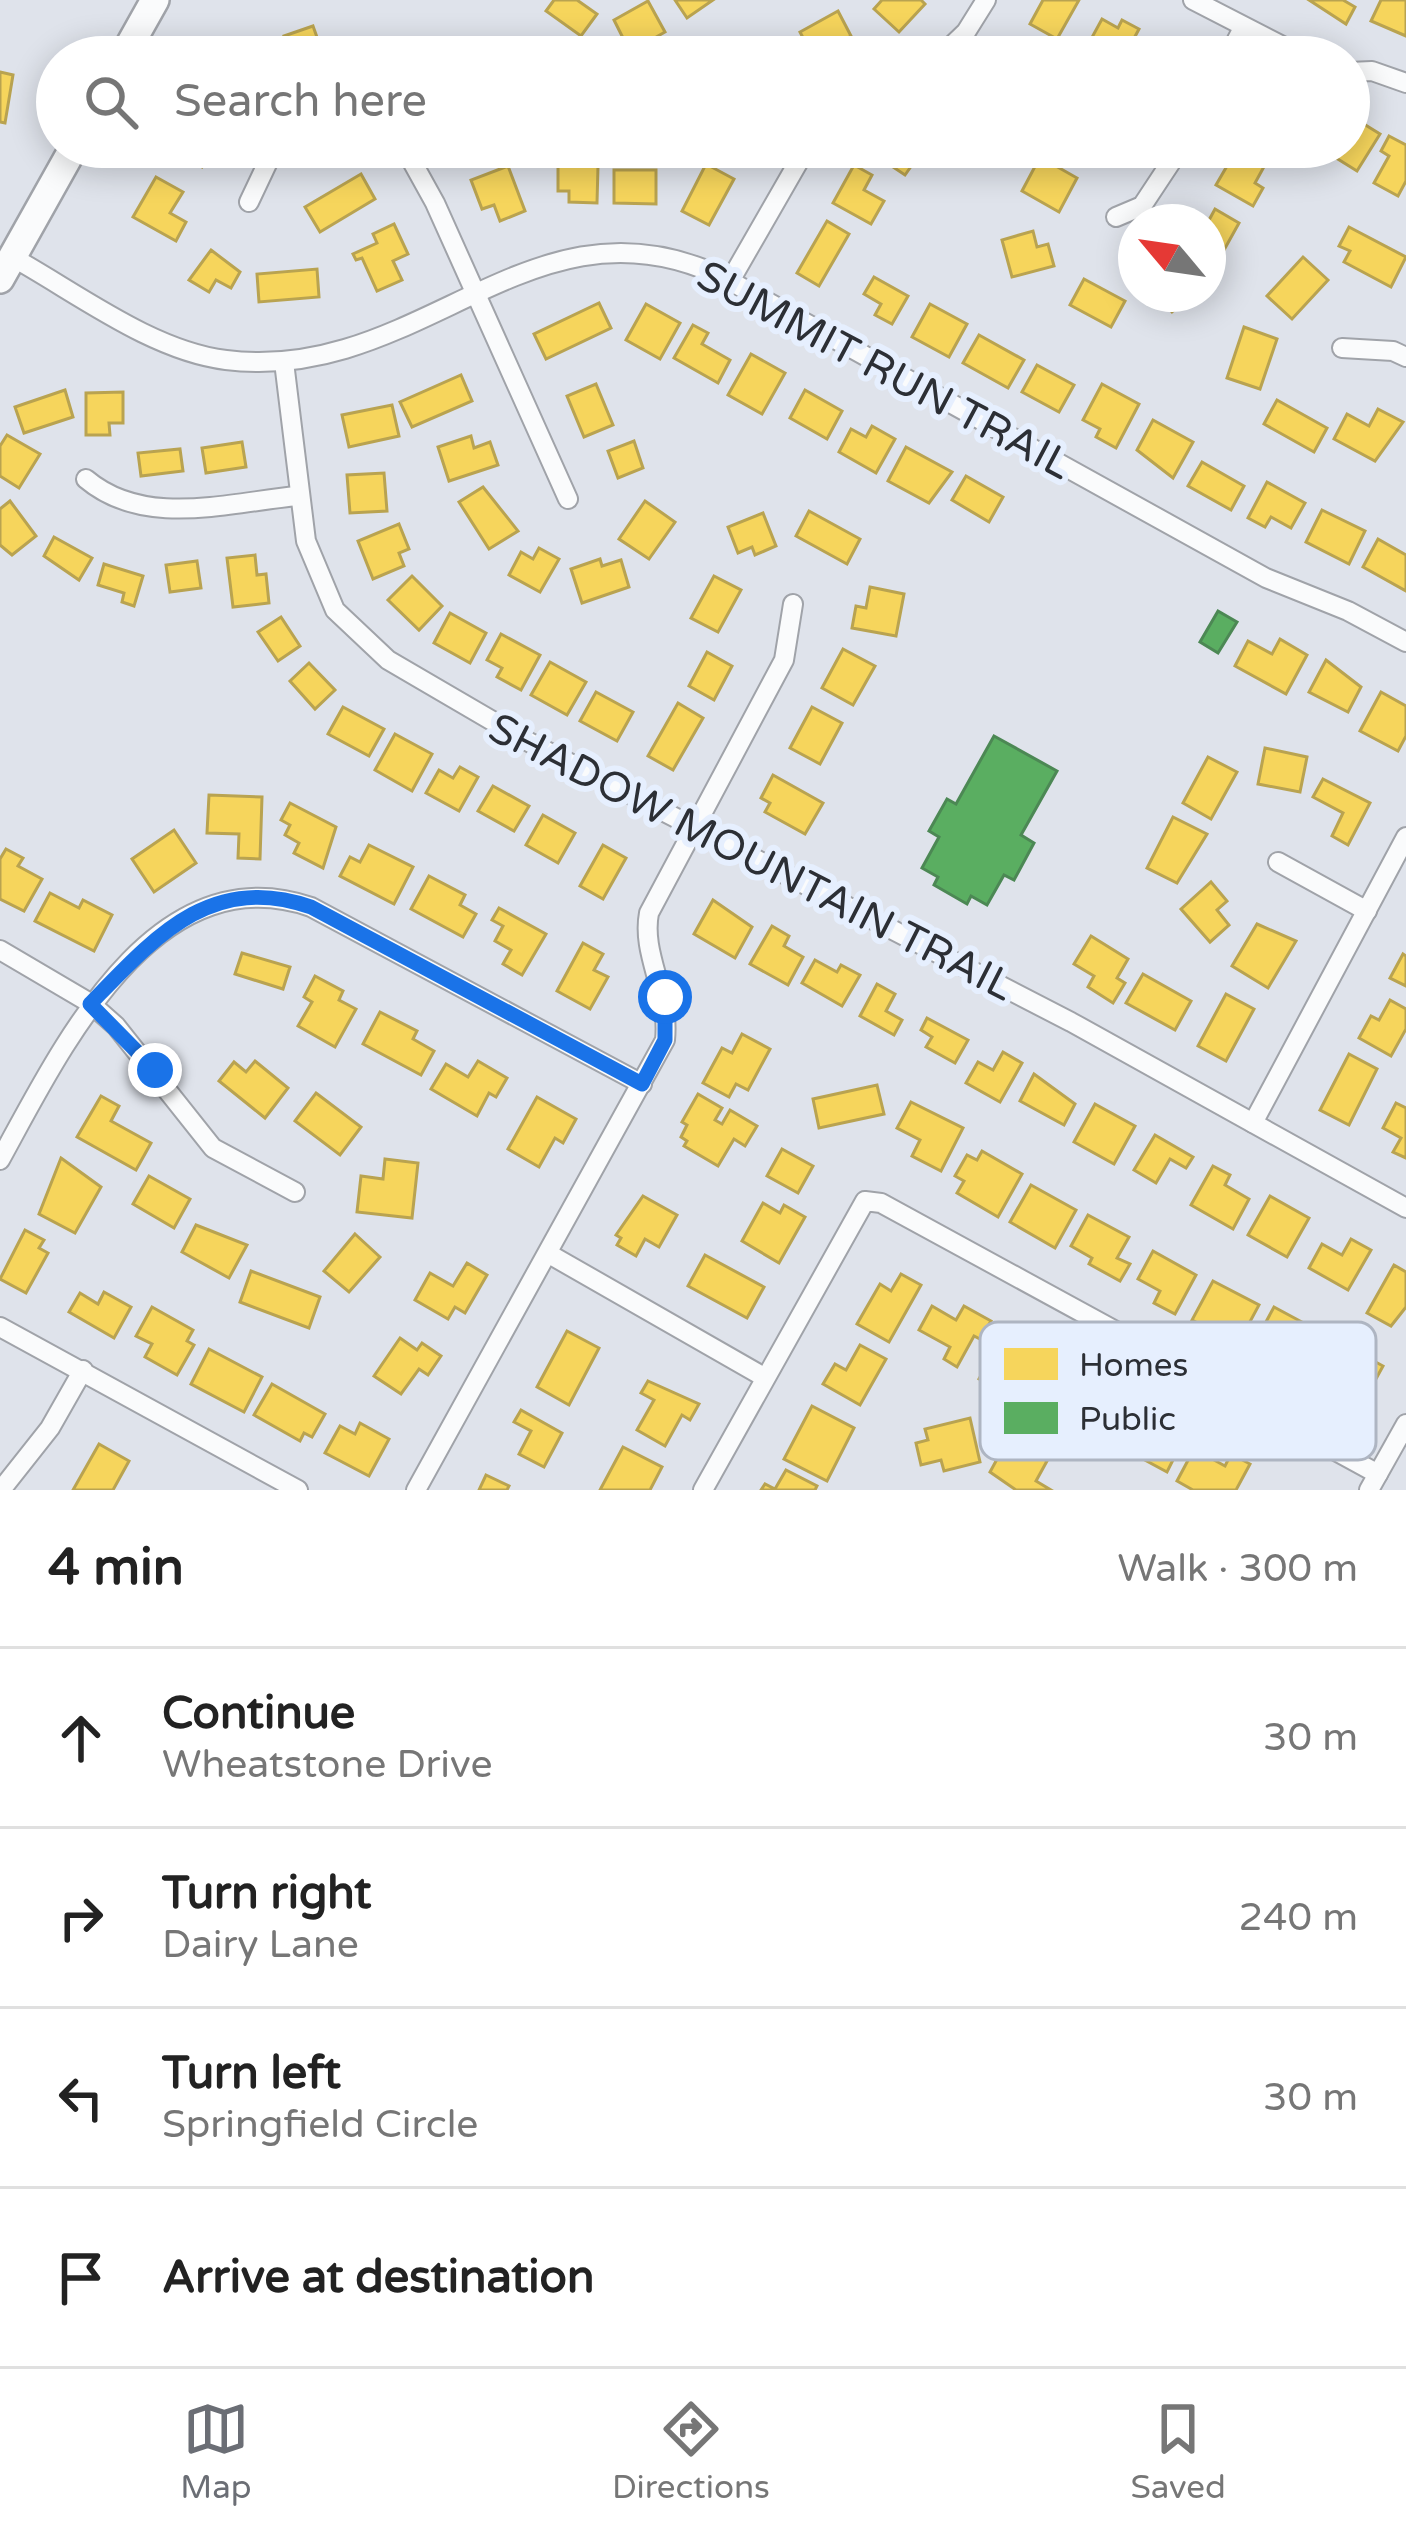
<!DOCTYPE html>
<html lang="en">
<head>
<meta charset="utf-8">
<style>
	body { margin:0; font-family:"Varela Round",sans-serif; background:#f2f2f2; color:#222 }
	.compass { position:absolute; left:1118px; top:204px; width:108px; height:108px; border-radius:50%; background:#fff; box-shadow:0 6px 30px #0003; rotate:299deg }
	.stop { position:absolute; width:36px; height:36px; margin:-27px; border:9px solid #1a73e8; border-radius:50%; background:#fff }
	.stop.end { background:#1a73e8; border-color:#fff; box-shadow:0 3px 12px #0008 }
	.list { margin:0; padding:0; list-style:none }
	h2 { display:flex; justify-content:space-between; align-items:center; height:156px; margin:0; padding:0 48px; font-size:51px }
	h2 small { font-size:39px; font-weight:400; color:#767676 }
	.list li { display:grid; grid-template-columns:78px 1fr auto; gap:36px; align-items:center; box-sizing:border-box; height:180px; padding:0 48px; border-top:3px solid #e0e0e0 }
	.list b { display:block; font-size:45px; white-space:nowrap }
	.list p { margin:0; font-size:39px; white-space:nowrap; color:#767676 }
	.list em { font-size:39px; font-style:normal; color:#767676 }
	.icon { flex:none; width:66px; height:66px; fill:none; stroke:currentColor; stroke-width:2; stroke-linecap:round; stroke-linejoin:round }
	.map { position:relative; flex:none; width:1406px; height:1490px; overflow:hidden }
	.search { position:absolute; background:#fff; box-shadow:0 6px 30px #0003; left:36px; right:36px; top:36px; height:132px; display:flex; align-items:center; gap:30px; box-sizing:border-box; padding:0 42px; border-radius:66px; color:#767676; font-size:45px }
	.sheet { height:876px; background:#fff }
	nav { display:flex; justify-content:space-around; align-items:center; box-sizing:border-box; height:168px; border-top:3px solid #e0e0e0; background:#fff; font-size:33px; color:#767676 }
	nav a { display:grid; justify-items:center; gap:6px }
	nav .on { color:#6b6e75 }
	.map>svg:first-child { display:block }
	.homes { fill:#f6d55c; stroke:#b9a350; stroke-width:3 }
	.public { fill:#5aae61; stroke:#4c8854; stroke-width:3 }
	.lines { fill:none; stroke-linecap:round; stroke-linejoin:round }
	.street-casing { stroke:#a0a3a9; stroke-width:22 }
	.primary-casing { stroke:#a0a3a9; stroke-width:32 }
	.street { stroke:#fafbfc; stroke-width:18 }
	.primary { stroke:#fafbfc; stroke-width:27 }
	.route { stroke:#1a73e8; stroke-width:15 }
	.labels { text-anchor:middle; stroke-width:12; stroke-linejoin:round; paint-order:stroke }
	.street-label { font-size:42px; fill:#2c2f35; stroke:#e6effe }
	.key { fill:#e6effe; stroke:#aeb5c2; stroke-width:3 }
	.key-label { font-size:33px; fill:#2c2f35 }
</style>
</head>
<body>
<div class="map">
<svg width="1406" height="1490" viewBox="0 0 1406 1490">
	<rect width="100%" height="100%" fill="#dfe3eb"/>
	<!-- homes -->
	<g class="homes">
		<polygon points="554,0 577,0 597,14 581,36 546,11"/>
		<polygon points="675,0 713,0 687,18"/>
		<polygon points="882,0 921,0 925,4 899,32 874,9"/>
		<polygon points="1043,0 1079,0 1057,39 1030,24"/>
		<polygon points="1309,0 1343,0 1355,7 1346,24"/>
		<polygon points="1381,0 1406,0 1406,36 1371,21"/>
		<polygon points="648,1 665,32 630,52 614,20"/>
		<polygon points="838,11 851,36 813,57 800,32"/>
		<polygon points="1102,19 1118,28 1122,20 1139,29 1124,57 1090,41"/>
		<polygon points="313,26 324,57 271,57 289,50 284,36"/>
		<polygon points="355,42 395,49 394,57 352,57"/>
		<polygon points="1164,42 1189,55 1187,57 1156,57"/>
		<polygon points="0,72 13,75 5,123 0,122"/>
		<polygon points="1359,121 1380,134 1357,171 1325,151 1349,147 1349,130"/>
		<polygon points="1389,136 1406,145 1406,181 1398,196 1374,183 1389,156 1381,151"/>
		<polygon points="168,147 205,147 211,151 202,167"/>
		<polygon points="480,147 508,147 510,151 487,162"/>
		<polygon points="872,147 923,147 924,148 905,175 869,151"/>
		<polygon points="1238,147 1259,147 1271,154 1255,183 1263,188 1253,206 1216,185"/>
		<polygon points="1040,157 1077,178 1059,212 1022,191"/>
		<polygon points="706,164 734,179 709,225 682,211"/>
		<polygon points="558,165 598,166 597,203 569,202 569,191 558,191"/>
		<polygon points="854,165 872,175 864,190 884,201 871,224 833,203"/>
		<polygon points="508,166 525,211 500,221 494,205 482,209 471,180"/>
		<polygon points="614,170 656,170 656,204 614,203"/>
		<polygon points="361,174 375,199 320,232 305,207"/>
		<polygon points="156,177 183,192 170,213 186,222 176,241 133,217"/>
		<polygon points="1215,209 1239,223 1219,259 1208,252 1208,222"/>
		<polygon points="827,221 849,234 819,286 797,273"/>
		<polygon points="394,224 408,254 393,261 402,280 377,291 362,258 356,260 353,254 377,243 373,234"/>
		<polygon points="1349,227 1406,257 1391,287 1344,262 1350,251 1339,246"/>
		<polygon points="1033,231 1037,247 1048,244 1054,266 1012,277 1002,240"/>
		<polygon points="211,250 240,272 231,288 216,280 209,292 189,280"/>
		<polygon points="1303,257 1328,280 1292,319 1267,296"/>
		<polygon points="317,269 319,297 259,302 257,274"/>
		<polygon points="874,277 908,296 892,324 875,315 881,304 864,294"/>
		<polygon points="1084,279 1125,301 1111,327 1070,305"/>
		<polygon points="1156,294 1192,294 1172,312"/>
		<polygon points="599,303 611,328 546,359 534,334"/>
		<polygon points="646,304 680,323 660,359 626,340"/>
		<polygon points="930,304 967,324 949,357 912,337"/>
		<polygon points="693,325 708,333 702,344 730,360 718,383 674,358"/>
		<polygon points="1244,327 1277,339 1260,389 1227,378"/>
		<polygon points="979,335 1024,360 1008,388 963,363"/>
		<polygon points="751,354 785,373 762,414 728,395"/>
		<polygon points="1037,365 1074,385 1059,412 1022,392"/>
		<polygon points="461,375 472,401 412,427 400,402"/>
		<polygon points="596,384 613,425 584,437 567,396"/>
		<polygon points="1102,384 1139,404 1116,448 1096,437 1100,429 1083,420"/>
		<polygon points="65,390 73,417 24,433 15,407"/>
		<polygon points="805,390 842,411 827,439 790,418"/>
		<polygon points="123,392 123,423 109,423 110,435 86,435 86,393"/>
		<polygon points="1277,400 1327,428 1314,452 1264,424"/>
		<polygon points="392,405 399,436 349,447 342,415"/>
		<polygon points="1378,409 1403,422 1375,461 1334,439 1347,414 1369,426"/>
		<polygon points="1153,420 1193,442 1173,478 1137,450"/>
		<polygon points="872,426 895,439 876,473 839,452 851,429 866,437"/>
		<polygon points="7,435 40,454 19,488 0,476 0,446"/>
		<polygon points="471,436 474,448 490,442 498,465 449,481 438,447"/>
		<polygon points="634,441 643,468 618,478 608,451"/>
		<polygon points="242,442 246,467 206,473 202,448"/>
		<polygon points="906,447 952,472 929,503 888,481"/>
		<polygon points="180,449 183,471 141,476 138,453"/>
		<polygon points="1202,462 1244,486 1231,510 1188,486"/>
		<polygon points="384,473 387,511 350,513 347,475"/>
		<polygon points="966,476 1003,497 989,522 952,500"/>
		<polygon points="1267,482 1305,503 1291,528 1271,517 1265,527 1248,518"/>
		<polygon points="483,487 518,531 489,549 459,502"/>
		<polygon points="10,501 36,536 12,555 0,545 0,509"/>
		<polygon points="645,501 675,522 649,559 619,539"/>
		<polygon points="1322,510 1365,531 1349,564 1306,542"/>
		<polygon points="809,511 860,539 847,564 796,536"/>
		<polygon points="763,513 776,546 755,555 752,547 738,553 728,527"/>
		<polygon points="399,524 409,549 399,553 404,566 373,579 358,541"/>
		<polygon points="54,537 92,558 79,580 44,556"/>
		<polygon points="1378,539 1406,555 1406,591 1363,567"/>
		<polygon points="539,548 559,559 540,592 509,575 521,552 533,559"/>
		<polygon points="255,555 257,575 266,574 269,603 233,607 227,558"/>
		<polygon points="600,559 602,566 621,560 629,587 582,603 571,569"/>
		<polygon points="197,561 201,588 170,592 166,565"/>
		<polygon points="104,564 143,576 134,606 122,602 124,593 98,585"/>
		<polygon points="412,576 442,606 419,630 388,600"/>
		<polygon points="714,576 741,590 718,632 691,618"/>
		<polygon points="870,587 904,594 896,636 852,628 856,606 866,608"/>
		<polygon points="450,613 486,633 470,663 434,643"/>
		<polygon points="281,617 300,646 278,661 258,632"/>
		<polygon points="501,634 540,655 521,690 497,677 502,668 487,660"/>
		<polygon points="1280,639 1307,655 1286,694 1235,666 1248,641 1272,654"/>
		<polygon points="843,649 875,666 853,705 822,688"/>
		<polygon points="707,652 732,666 714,700 689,686"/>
		<polygon points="1326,660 1361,687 1348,712 1309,692"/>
		<polygon points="550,662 586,682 567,715 531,695"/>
		<polygon points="309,663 335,690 315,709 290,681"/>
		<polygon points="596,692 633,712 617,741 580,721"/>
		<polygon points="1381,692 1406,706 1406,736 1398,751 1360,731"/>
		<polygon points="678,703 703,718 673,770 648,756"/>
		<polygon points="343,707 384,729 369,756 328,734"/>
		<polygon points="812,707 842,723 820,764 790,748"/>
		<polygon points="395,734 432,754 412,791 375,770"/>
		<polygon points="1265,748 1307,757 1300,792 1258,784"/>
		<polygon points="1208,757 1237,772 1211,819 1183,803"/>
		<polygon points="460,767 478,777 459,811 426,793 439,770 453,778"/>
		<polygon points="773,775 823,803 805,834 765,812 770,803 761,798"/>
		<polygon points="1323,779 1370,803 1348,845 1332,836 1343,813 1313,797"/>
		<polygon points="493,786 529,806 514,831 478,811"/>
		<polygon points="209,795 262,797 260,859 238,858 239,834 207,833"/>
		<polygon points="290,803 336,827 323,868 294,853 299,843 285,835 290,825 281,820"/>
		<polygon points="543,815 575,833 558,863 526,845"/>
		<polygon points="1173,817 1207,834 1177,883 1147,868"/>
		<polygon points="174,830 196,863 154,892 132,859"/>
		<polygon points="369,845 413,867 394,904 340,876 350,857 360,862"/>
		<polygon points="603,845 626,858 603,899 580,886"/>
		<polygon points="6,849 23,858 18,866 42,879 24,911 0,899 0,859"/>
		<polygon points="429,876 465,895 460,905 476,914 463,937 411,909"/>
		<polygon points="1211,882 1227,901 1217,910 1229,925 1210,942 1181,909"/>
		<polygon points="50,893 79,908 83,900 112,915 94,951 35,921"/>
		<polygon points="713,900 752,927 735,958 694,934"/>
		<polygon points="499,908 546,934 522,975 503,964 511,950 495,941 503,926 492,920"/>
		<polygon points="1257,924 1296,941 1268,988 1232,966"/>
		<polygon points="772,926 789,936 784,946 803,957 788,985 750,964"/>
		<polygon points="1091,936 1128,959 1117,978 1125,983 1113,1003 1088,987 1094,976 1074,964"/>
		<polygon points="583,943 603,954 594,970 608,977 590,1009 557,991"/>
		<polygon points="242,953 290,967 283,989 235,974"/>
		<polygon points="1403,954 1406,956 1406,986 1390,978"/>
		<polygon points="815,960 837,972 841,965 860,975 842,1006 802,983"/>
		<polygon points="1143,974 1191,1001 1175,1030 1126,1003"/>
		<polygon points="315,976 343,991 339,1000 356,1009 335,1047 298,1026 312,1002 304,997"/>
		<polygon points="877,984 895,994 886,1011 902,1020 894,1035 860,1016"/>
		<polygon points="1226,994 1254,1009 1226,1061 1198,1046"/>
		<polygon points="1390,1000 1406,1009 1406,1029 1391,1056 1359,1038 1371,1016 1379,1020"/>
		<polygon points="380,1012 417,1031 413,1039 434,1051 421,1075 363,1044"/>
		<polygon points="927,1018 968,1040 955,1063 926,1047 932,1037 921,1030"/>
		<polygon points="742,1034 770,1049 748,1090 736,1084 729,1097 703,1083 722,1048 732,1053"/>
		<polygon points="1003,1052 1022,1063 1000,1102 966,1083 978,1062 993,1070"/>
		<polygon points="1349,1054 1377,1069 1349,1125 1320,1110"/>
		<polygon points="255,1061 288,1088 265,1118 219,1081 234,1062 246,1072"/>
		<polygon points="478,1061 507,1078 496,1097 489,1093 477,1116 431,1089 446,1064 468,1077"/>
		<polygon points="1034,1074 1075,1104 1064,1125 1020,1101"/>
		<polygon points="877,1085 884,1114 819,1128 813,1099"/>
		<polygon points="316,1093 361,1127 340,1155 295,1121"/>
		<polygon points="698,1094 722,1108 715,1120 722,1124 730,1110 757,1126 745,1146 734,1139 718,1166 684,1146 687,1141 681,1137 687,1125 682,1122"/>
		<polygon points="101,1096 119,1106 111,1121 151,1143 136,1170 77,1137"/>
		<polygon points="537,1097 576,1119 563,1143 555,1138 539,1167 508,1149"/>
		<polygon points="911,1102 963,1128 941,1171 912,1156 920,1140 897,1128"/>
		<polygon points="1396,1103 1406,1108 1406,1158 1393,1152 1401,1138 1383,1128"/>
		<polygon points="1095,1104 1135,1126 1114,1164 1074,1142"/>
		<polygon points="1155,1135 1193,1157 1186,1168 1170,1159 1156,1183 1134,1170"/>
		<polygon points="782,1149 813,1166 798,1193 767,1176"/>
		<polygon points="982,1151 1022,1174 998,1217 957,1193 964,1181 955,1176 967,1155 977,1160"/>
		<polygon points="61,1158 101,1187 75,1233 39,1214"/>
		<polygon points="385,1159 418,1163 412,1218 357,1212 361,1176 383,1179"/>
		<polygon points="1213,1166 1230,1175 1225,1185 1249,1199 1233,1229 1191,1205"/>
		<polygon points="149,1176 190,1199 174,1228 133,1204"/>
		<polygon points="1031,1185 1076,1210 1055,1248 1010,1222"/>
		<polygon points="643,1196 677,1215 659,1247 645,1239 636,1256 617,1245 621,1238 616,1235"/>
		<polygon points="1270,1196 1309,1218 1287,1257 1248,1235"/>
		<polygon points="763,1203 780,1213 784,1205 805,1217 779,1263 742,1241"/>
		<polygon points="1088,1215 1129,1237 1117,1258 1130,1264 1120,1281 1089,1264 1092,1258 1071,1246"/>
		<polygon points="196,1225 247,1245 229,1278 182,1252"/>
		<polygon points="25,1230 44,1240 39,1248 48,1253 26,1293 0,1279"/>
		<polygon points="355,1234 380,1257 349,1292 324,1271"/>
		<polygon points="1351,1239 1371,1250 1348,1290 1309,1268 1322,1244 1342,1255"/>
		<polygon points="1153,1251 1196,1275 1175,1314 1154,1303 1160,1291 1138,1279"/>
		<polygon points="705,1255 764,1287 747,1318 688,1286"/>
		<polygon points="467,1263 487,1275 465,1313 455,1307 448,1319 415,1300 430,1273 453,1286"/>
		<polygon points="1394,1265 1406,1272 1406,1307 1391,1326 1367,1313"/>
		<polygon points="251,1271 320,1297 309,1328 240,1302"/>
		<polygon points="901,1274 921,1285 889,1342 857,1324 880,1284 891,1291"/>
		<polygon points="1213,1281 1259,1305 1238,1344 1192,1320"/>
		<polygon points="104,1292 131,1307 114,1338 69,1312 80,1293 98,1304"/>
		<polygon points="932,1306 956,1320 964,1306 991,1321 980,1339 974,1336 957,1367 944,1359 950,1347 919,1330"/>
		<polygon points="152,1307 193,1330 187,1341 194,1345 177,1375 145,1357 152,1344 136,1336"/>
		<polygon points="1274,1307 1313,1328 1300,1350 1316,1358 1302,1383 1264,1362 1268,1354 1253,1346"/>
		<polygon points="567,1331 599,1348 569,1405 537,1387"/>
		<polygon points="400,1338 417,1350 422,1343 441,1356 428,1375 419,1369 401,1394 374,1376"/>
		<polygon points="1022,1342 1060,1364 1040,1398 1011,1381 1004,1393 979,1379 995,1350 1012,1360"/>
		<polygon points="1341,1343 1383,1366 1360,1408 1339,1396 1343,1387 1323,1375"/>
		<polygon points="860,1345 886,1359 860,1405 823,1384 835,1364 846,1370"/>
		<polygon points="209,1349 262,1377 244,1412 191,1384"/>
		<polygon points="648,1381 699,1404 690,1420 682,1415 665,1446 637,1430 654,1400 641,1393"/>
		<polygon points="272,1384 325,1414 312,1437 304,1433 300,1441 254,1415"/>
		<polygon points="1134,1403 1167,1420 1160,1433 1181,1444 1167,1472 1119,1446 1133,1430 1123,1425"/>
		<polygon points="812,1406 854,1428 827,1481 784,1459"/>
		<polygon points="521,1410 562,1433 544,1467 519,1454 531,1431 514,1422"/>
		<polygon points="970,1418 980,1462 944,1471 941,1460 921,1465 916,1443 928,1440 925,1429"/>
		<polygon points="360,1423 389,1439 369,1476 325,1453 340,1426 355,1434"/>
		<polygon points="1008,1439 1047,1461 1036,1481 1051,1490 1016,1490 990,1472"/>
		<polygon points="99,1444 129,1461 113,1490 73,1490"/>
		<polygon points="623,1447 662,1467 650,1490 600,1490"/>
		<polygon points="1194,1449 1225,1466 1231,1454 1250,1464 1236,1490 1193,1490 1177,1481"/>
		<polygon points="786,1470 817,1486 815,1490 761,1490 765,1484 775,1489"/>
		<polygon points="486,1475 509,1486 507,1490 479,1490"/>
	</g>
	<!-- public -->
	<g class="public">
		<polygon points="1218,611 1237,622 1218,653 1200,642"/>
		<polygon points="994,736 1057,771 1021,835 1034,843 1014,880 1004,875 987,905 971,896 967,904 934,885 938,877 922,868 939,837 929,831 947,799 956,804"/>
	</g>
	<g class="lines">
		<defs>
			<g id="street">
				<polyline points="1193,0 1304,57"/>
				<polyline points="940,57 966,32 986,0"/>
				<polyline points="1228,57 1243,28"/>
				<polyline points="1349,72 1372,71 1406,83"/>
				<polyline points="404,147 435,203 568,499"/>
				<polyline points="249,202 275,147"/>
				<polyline points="1116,217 1142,206 1181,147"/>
				<path d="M12 257C77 293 152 351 226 360 423 385 535 180 730 281L1266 578 1348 611 1406 642"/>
				<polyline points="730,281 807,147"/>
				<polyline points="1342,348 1393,351 1406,357"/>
				<polyline points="284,362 306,541 335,610 388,660 525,740 1071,1022 1406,1208"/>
				<path d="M86 479C144 528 226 503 297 496"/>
				<polyline points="1278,862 1367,911"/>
				<polyline points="0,950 90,1003 116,1026 213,1148 295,1192"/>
				<polyline points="1253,1123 1406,837"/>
				<path d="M0 1160C61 1049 154 853 311 907L642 1084"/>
				<polyline points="549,1254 764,1377"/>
				<polyline points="0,1327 298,1490"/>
				<polyline points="1,1490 50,1428 83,1370"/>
				<path d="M416 1490 665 1040C670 991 641 955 649 913L784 660 793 604"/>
				<polyline points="703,1490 865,1201 881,1203 1378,1474"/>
				<polyline points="1369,1490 1406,1424"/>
			</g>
			<g id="primary">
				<polyline points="123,57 155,0"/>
				<polyline points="0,279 74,147"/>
			</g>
		</defs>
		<!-- street casing -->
		<use href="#street" class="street-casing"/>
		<!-- primary casing -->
		<use href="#primary" class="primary-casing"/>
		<!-- street -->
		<use href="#street" class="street"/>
		<!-- primary -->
		<use href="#primary" class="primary"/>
	</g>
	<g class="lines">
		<!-- route -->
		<path class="route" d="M155 1070 90 1004C155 937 211 872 311 907L642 1084 665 1040V997"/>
	</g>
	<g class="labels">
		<!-- street labels -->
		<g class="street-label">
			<text transform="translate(885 369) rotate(28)" y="15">SUMMIT RUN TRAIL</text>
			<text transform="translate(752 856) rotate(27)" y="15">SHADOW MOUNTAIN TRAIL</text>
		</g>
	</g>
	<!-- legend -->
	<rect x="980" y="1322" width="396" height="138" rx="18" class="key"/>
	<rect x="1004" y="1348" width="54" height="32" fill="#f6d55c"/>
	<rect x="1004" y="1402" width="54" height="32" fill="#5aae61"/>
	<g class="key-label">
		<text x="1079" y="1376">Homes</text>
		<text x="1079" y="1430">Public</text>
	</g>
</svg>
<svg class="compass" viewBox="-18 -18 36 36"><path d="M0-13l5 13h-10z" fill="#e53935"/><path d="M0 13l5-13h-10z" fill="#767676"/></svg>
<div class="stop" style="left:665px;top:997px"></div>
<div class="stop end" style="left:155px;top:1070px"></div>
<div class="search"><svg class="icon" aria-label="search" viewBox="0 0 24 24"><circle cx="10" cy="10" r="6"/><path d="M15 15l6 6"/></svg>Search here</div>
</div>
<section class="sheet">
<h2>4 min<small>Walk · 300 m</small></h2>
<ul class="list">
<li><svg class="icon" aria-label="ahead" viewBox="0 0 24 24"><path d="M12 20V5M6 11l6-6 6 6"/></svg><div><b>Continue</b><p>Wheatstone Drive</p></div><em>30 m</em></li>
<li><svg class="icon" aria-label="right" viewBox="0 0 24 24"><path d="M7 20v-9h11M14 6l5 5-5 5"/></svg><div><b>Turn right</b><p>Dairy Lane</p></div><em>240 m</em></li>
<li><svg class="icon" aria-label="left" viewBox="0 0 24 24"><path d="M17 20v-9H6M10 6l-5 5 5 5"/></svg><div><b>Turn left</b><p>Springfield Circle</p></div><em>30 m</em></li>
<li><svg class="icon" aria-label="arrive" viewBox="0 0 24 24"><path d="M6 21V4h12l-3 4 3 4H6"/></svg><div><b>Arrive at destination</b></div></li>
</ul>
</section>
<nav>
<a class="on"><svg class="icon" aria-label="map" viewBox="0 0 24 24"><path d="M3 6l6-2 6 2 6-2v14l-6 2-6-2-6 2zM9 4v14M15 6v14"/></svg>Map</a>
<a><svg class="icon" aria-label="directions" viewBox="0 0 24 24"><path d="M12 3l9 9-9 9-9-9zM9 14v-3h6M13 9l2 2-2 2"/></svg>Directions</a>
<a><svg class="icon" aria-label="saved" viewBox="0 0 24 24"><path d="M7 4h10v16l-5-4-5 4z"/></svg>Saved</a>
</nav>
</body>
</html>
